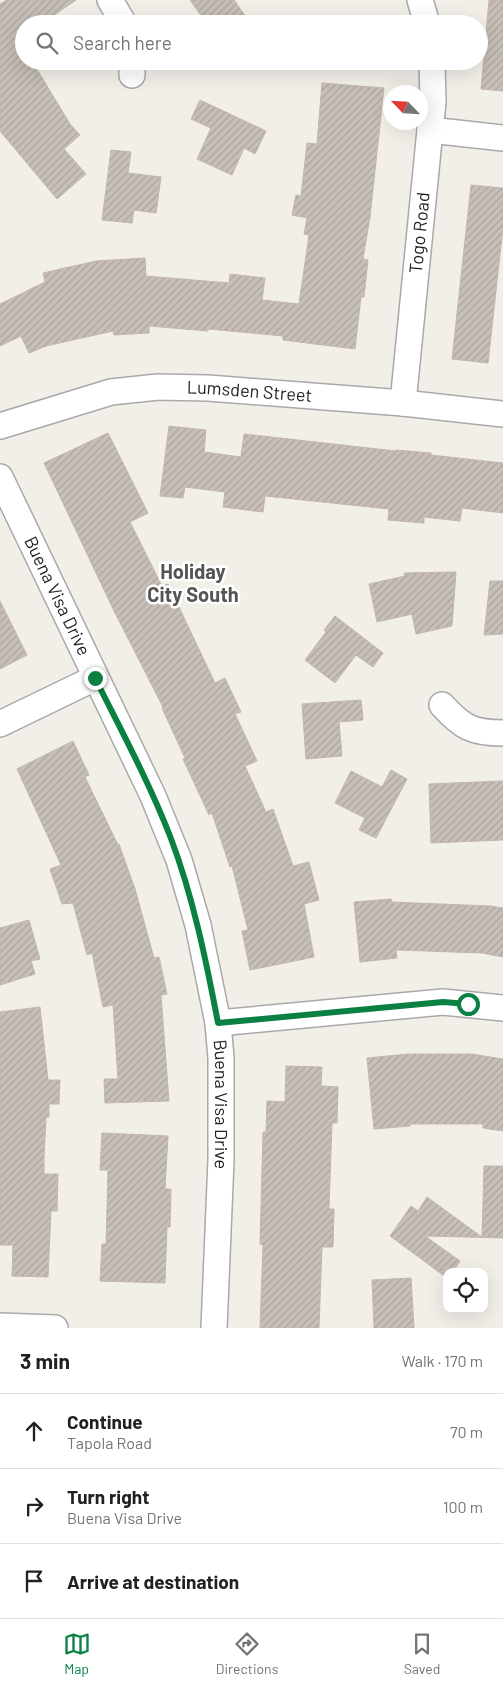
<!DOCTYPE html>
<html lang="en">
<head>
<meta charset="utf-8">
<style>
	body { margin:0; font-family:Barlow,sans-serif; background:#f2f2f2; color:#202124 }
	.controls { position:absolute; right:15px; bottom:15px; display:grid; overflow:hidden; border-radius:10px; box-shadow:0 5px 20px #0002 }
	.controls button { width:45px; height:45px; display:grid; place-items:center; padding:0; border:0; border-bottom:1px solid #e0e0e0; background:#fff; color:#202124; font:25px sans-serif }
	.compass { position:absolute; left:383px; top:85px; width:45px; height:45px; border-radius:50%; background:#fff; box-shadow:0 5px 20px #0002; rotate:295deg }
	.stop { position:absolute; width:15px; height:15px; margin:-11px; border:4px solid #0b8043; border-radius:50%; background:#fff }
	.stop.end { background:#0b8043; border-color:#fff; box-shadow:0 1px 5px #0008 }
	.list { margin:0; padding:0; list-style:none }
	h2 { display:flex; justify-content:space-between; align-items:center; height:65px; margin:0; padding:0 20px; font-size:21px }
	h2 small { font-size:16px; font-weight:400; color:#757577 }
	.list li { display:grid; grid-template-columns:32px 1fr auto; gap:15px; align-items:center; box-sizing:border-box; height:75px; padding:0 20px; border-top:1px solid #e0e0e0 }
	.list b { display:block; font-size:19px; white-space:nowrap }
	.list p { margin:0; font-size:16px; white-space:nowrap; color:#757577 }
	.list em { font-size:16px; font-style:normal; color:#757577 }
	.icon { flex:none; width:28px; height:28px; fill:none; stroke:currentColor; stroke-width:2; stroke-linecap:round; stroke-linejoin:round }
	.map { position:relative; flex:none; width:503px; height:1328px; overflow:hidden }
	.search { position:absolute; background:#fff; box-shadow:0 5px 20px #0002; left:15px; right:15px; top:15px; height:55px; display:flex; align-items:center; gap:12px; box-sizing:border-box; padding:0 18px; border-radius:28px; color:#757577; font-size:19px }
	.sheet { height:290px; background:#fff }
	nav { display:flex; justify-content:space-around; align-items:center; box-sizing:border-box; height:70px; border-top:1px solid #e0e0e0; background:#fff; font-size:14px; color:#757577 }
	nav a { display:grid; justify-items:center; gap:2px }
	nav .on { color:#0b8043 }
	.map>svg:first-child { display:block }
	.building { fill:url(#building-hatch); stroke:#c4b6ab }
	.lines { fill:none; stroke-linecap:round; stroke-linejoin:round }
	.minor-casing { stroke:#a9a9a9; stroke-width:28 }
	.minor { stroke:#fff; stroke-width:25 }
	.route { stroke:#0b8043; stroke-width:6 }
	.labels { text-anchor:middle; stroke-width:5; stroke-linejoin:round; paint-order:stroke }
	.street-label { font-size:18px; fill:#222; stroke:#fff }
	.quarter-label { font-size:20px; font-weight:bold; fill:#555; stroke:#fff }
</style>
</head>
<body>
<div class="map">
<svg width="503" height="1328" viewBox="0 0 503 1328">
	<defs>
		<pattern id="building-hatch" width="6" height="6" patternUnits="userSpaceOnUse" patternTransform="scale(1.25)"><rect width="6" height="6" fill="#c7bfb8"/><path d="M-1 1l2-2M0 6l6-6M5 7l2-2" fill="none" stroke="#aba49e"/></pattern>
	</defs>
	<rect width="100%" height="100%" fill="#f2efe9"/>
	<!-- building -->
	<g class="building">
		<polygon points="7,0 76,0 41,24 24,24 24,61 32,61 70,124 80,135 64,149 86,174 57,199 0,131 0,4"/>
		<polygon points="190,0 234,0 251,24 207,24"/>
		<polygon points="489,0 503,0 503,91 481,89"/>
		<polygon points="322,83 384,88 370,217 363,259 368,260 364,297 361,297 355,349 283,340 283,336 208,329 208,331 149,326 149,333 114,335 113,331 46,346 29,353 21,336 0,346 0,304 45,282 43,273 96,261 145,258 146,276 229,283 230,274 265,278 262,300 299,304 309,235 304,234 307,218 292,215 296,195 301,196 307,143 317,144"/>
		<polygon points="200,100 266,131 255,154 244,148 232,175 197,159 211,128 191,119"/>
		<polygon points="111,150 131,152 128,173 161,177 156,213 134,210 132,223 102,220"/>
		<polygon points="471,185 503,188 503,228 488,363 452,359"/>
		<polygon points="169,426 206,430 204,452 241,457 244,434 396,451 396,450 431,453 431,455 503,463 503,513 462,508 460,521 424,517 424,523 388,520 389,509 265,496 263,512 223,507 225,492 185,487 183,498 160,496"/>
		<polygon points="108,433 148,513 130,522 162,586 168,584 215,683 225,678 241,712 235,714 257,761 245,766 266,812 273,809 293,866 309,862 319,900 304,904 314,957 250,970 242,931 248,930 232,866 230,867 212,813 209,815 183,759 185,758 162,708 163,707 114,611 44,463"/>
		<polygon points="456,572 452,626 416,634 412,614 377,622 369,584 405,576 404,573"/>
		<polygon points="490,581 503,581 503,634 484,635"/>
		<polygon points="0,601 27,655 0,669"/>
		<polygon points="335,616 383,653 373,667 356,655 335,683 305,660 326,632 324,630"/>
		<polygon points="361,700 363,720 339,722 342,756 306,759 302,704"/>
		<polygon points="73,741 89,775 85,777 118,845 119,844 135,889 154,958 159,957 167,994 161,995 169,1101 105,1103 104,1079 118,1079 113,1005 103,1007 92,953 87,955 73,903 62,904 50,869 61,865 17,769"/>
		<polygon points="391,770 407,779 376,838 359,830 365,818 335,803 351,771 382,787"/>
		<polygon points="503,781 503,840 431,843 429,784"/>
		<polygon points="391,899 392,902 490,906 503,908 503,957 482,953 396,950 397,958 360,962 354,902"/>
		<polygon points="29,920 40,959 31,961 35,974 0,985 0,928"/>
		<polygon points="40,1007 48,1080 60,1080 59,1104 49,1104 49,1117 46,1117 44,1158 44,1174 58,1174 57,1211 51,1211 48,1277 12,1276 13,1245 0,1245 0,1012"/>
		<polygon points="408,1054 472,1054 503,1059 503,1131 483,1128 483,1124 410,1124 410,1126 374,1129 367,1058"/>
		<polygon points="286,1066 322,1067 321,1086 338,1087 337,1123 332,1123 329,1209 334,1209 333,1247 322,1247 319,1328 260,1328 263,1245 260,1244 263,1132 266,1132 267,1101 285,1102"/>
		<polygon points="102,1133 168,1136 165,1189 171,1189 170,1227 167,1227 165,1283 100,1281 102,1244 106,1244 108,1170 100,1170"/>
		<polygon points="484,1166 503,1166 503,1238 425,1236 460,1261 453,1272 447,1272 447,1278 390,1236 411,1206 418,1211 427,1197 482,1237"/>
		<polygon points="411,1278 414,1328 374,1328 372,1280"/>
	</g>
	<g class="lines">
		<defs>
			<g id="minor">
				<polyline points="110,0 124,24"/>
				<polyline points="420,0 427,24"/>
				<polyline points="132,75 132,61"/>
				<polyline points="430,130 503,138"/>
				<path id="s1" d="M403 403 430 130 433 103 432 61"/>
				<path id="s2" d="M0 426 111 392 158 387 208 388 403 403 503 414"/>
				<path id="s3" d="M0 477 153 796 179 860 198 925 218 1023 221 1058V1160L214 1328"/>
				<path d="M442 705C462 727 472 733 503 733"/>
				<polyline points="0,724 95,678"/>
				<polyline points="218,1023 443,1002 503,1008"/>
				<polyline points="0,1326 55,1328"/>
			</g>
		</defs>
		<!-- minor casing -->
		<use href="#minor" class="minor-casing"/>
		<!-- minor -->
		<use href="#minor" class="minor"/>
	</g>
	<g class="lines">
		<!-- route -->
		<path class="route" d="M95 678C121 730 149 782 170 836 193 896 206 960 218 1023L443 1002 468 1004"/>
	</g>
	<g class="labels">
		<!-- street labels -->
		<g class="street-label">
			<text dy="6" stroke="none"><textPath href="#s1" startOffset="171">Togo Road</textPath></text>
			<text dy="6" stroke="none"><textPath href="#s2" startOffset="255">Lumsden Street</textPath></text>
			<text dy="6" stroke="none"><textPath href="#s3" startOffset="132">Buena Visa Drive</textPath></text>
			<text dy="6" stroke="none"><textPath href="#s3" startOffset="672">Buena Visa Drive</textPath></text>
		</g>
		<!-- quarter labels -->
		<g class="quarter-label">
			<text x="193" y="579">Holiday<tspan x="193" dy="23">City South</tspan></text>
		</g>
	</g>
</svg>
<div class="controls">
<button><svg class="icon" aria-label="locate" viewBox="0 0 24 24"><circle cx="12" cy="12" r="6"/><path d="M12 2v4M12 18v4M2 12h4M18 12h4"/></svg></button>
</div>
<svg class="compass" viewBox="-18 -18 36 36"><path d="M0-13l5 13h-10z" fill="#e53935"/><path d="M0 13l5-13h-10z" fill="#757577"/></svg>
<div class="stop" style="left:468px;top:1004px"></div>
<div class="stop end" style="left:95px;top:678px"></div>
<div class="search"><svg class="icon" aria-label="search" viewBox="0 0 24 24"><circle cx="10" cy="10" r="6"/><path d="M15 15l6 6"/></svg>Search here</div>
</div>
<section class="sheet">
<h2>3 min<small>Walk · 170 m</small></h2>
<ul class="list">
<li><svg class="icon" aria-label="ahead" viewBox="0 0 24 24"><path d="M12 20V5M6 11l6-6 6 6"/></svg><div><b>Continue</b><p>Tapola Road</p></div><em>70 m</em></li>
<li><svg class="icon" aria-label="right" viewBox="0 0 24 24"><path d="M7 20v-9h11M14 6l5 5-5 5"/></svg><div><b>Turn right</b><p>Buena Visa Drive</p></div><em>100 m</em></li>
<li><svg class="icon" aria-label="arrive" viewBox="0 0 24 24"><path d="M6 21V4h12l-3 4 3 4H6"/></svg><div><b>Arrive at destination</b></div></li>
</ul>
</section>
<nav>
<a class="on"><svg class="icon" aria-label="map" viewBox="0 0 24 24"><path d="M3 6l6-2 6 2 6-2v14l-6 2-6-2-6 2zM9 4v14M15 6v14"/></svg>Map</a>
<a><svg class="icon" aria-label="directions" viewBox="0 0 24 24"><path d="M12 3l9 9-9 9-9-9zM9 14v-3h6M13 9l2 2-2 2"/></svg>Directions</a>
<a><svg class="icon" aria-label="saved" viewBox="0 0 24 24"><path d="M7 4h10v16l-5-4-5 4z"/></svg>Saved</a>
</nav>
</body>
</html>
